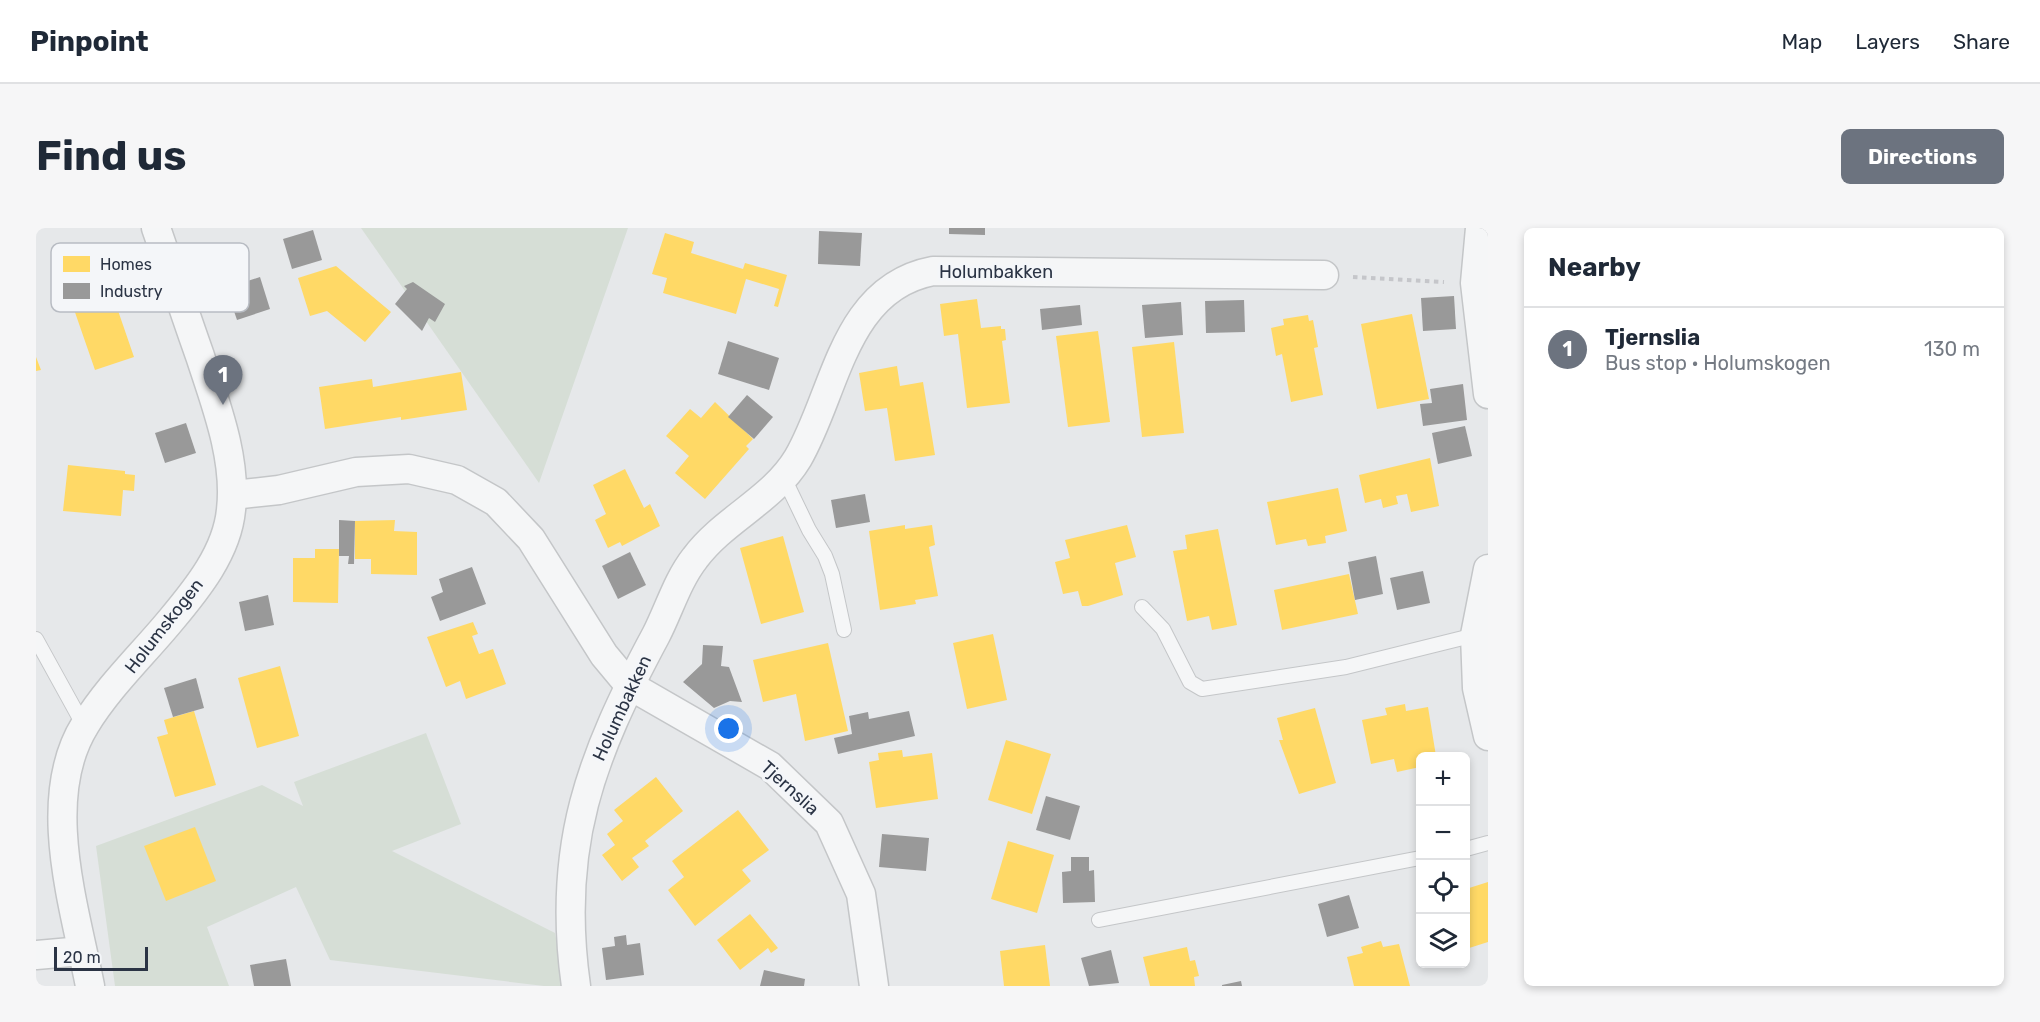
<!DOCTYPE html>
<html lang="en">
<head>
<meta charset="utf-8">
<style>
	body { margin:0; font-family:Rubik,sans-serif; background:#f6f6f7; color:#1f2937 }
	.controls { position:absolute; right:18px; bottom:18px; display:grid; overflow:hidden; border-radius:9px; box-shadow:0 3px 9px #0003 }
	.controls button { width:54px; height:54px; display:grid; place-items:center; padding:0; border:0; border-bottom:2px solid #e0e1e3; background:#fff; color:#1f2937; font:30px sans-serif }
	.scale { position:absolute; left:18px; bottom:15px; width:94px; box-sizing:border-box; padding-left:6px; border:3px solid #2b3445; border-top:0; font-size:16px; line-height:21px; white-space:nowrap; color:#2b3445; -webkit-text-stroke:4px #f4f6f9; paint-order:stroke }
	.you { position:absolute; left:693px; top:501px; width:21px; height:21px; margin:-15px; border:4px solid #fff; border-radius:50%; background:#1a73e8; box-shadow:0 0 0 9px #1a73e833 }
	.badge { display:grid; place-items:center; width:39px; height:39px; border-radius:50%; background:#6c737f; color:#fff; font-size:20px; font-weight:700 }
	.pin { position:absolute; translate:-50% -50px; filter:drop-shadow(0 2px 3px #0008) }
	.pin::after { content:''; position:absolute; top:32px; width:21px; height:18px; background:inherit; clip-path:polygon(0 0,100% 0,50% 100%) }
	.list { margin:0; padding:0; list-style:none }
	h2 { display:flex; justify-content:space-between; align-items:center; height:78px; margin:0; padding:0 24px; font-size:26px }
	h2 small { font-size:20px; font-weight:400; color:#747a83 }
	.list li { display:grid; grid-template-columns:39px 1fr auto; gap:18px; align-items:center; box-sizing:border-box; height:84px; padding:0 24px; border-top:2px solid #e0e1e3 }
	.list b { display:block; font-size:22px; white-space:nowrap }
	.list p { margin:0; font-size:20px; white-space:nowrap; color:#747a83 }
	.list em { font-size:20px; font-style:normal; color:#747a83 }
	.icon { flex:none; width:33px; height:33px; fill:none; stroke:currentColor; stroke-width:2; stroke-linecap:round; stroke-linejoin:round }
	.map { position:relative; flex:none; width:1452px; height:758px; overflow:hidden; border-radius:9px }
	header { display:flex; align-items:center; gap:36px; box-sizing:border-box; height:84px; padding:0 30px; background:#fff; border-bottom:2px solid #e0e1e3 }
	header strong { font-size:28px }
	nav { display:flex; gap:33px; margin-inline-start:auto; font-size:21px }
	.intro { display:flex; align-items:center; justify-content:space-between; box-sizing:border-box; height:144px; padding:0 36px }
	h1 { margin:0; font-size:42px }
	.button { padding:15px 27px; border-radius:9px; background:#6c737f; color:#fff; font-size:21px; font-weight:700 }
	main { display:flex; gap:36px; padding:0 36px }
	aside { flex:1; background:#fff; border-radius:9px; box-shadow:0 3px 9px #0003 }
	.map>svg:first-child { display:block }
	.green { fill:#d6ded6 }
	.homes { fill:#ffd966 }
	.industry { fill:#999 }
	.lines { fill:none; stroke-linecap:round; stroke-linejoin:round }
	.service-casing { stroke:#c4c6c8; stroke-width:16 }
	.minor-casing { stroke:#c4c6c8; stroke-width:31 }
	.path { stroke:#c5c6ca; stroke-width:4; stroke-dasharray:4.5 4.5; stroke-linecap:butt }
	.service { stroke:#f5f6f7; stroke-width:14 }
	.minor { stroke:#f5f6f7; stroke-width:28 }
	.labels { text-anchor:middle; stroke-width:6; stroke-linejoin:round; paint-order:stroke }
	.street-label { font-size:18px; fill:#2b3445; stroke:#f4f6f9 }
	.key { fill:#f4f6f9; stroke:#b8bcc3; stroke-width:1.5 }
	.key-label { font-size:16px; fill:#2b3445 }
</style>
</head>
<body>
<header>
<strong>Pinpoint</strong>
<nav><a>Map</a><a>Layers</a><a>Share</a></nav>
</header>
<div class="intro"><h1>Find us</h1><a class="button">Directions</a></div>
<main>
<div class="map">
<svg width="1452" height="758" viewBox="0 0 1452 758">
	<rect width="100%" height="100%" fill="#e6e8ea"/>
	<!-- green -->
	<g class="green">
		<polygon points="325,0 592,0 503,255"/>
		<polygon points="390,505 425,596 356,623 519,705 528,758 508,758 294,732 260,659 171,699 193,758 79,758 60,618 226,557 267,578 258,554"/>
	</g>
	<!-- homes -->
	<g class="homes">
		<polygon points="629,5 658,14 655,25 707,41 709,35 751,47 742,79 738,78 743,61 710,51 700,86 627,65 631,50 616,46"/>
		<polygon points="300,38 355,84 329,114 291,83 274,88 262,50"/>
		<polygon points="67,39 98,129 59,142 33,67 27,69 23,57 29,56 28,52"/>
		<polygon points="941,71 945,100 965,98 965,101 969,101 970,112 966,113 974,175 931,180 922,106 908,108 904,76"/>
		<polygon points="1376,86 1393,171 1341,181 1325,96"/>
		<polygon points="1272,87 1273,93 1277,92 1282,119 1278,120 1287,167 1255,174 1246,126 1240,128 1235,100 1248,97 1247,91"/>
		<polygon points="1062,103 1074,194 1032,199 1020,108"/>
		<polygon points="1138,114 1148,205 1106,209 1096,119"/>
		<polygon points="0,129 5,142 0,143"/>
		<polygon points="861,138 864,158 887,154 899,227 859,233 851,180 829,183 823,145"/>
		<polygon points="425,144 431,182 365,192 365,189 289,201 283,159 336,151 337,159"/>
		<polygon points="679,174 717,211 710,218 713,221 669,271 639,245 653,228 630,208 654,181 665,190"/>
		<polygon points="1394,230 1403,278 1375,284 1371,266 1360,268 1362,276 1347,280 1345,271 1329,275 1323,247"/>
		<polygon points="32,237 89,243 89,246 99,247 98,263 87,262 85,288 27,283"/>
		<polygon points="589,241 608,280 614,276 624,298 586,318 584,314 572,320 559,292 570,286 557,257"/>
		<polygon points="1302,260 1311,303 1289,308 1290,315 1272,318 1270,311 1240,317 1231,274"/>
		<polygon points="359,292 358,303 381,304 381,347 335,346 335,331 319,331 319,293"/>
		<polygon points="869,297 869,301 896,297 899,317 893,319 902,368 879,372 880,376 844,382 833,303"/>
		<polygon points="1091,297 1100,329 1079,335 1087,367 1052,378 1046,378 1042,363 1027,366 1019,334 1034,330 1029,312"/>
		<polygon points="1182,301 1201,397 1176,402 1173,388 1151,393 1137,323 1151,321 1149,307"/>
		<polygon points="747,308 768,384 725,396 704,320"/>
		<polygon points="279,321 303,321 302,375 257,374 257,330 279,330"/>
		<polygon points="1313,346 1322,386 1246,402 1238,362"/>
		<polygon points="437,394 442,406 436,408 443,426 457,421 470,456 430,471 424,453 410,459 391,409"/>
		<polygon points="957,406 971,472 931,481 917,415"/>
		<polygon points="792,415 812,503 769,513 760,466 727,474 717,432"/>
		<polygon points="244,438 263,508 221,520 202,450"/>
		<polygon points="1369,476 1370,483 1392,479 1400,528 1384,528 1384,539 1361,544 1358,531 1335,536 1326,492 1351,487 1349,480"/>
		<polygon points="1279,480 1300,555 1263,566 1243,512 1247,512 1241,490"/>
		<polygon points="158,483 180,557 139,569 121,509 132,506 128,492"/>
		<polygon points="970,512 1015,526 996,586 952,572"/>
		<polygon points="866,522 867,529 896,525 902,571 840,580 833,534 843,532 842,525"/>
		<polygon points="620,549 647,583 609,613 613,618 596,630 603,639 586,653 566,627 579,617 571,606 587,593 578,582"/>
		<polygon points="702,582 733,622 706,642 715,653 659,698 632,662 648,649 636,633"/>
		<polygon points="159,599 180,653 130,673 108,618"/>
		<polygon points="972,613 1018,627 1001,685 955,671"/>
		<polygon points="1452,654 1452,714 1430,721 1430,661"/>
		<polygon points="714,686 742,720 735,725 732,720 704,742 681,712"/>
		<polygon points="1345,713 1347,719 1363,716 1374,758 1318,758 1311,729 1327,725 1325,719"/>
		<polygon points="1009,717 1014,758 968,758 964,723"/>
		<polygon points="1151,719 1154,733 1159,732 1163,748 1158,749 1159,758 1114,758 1107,729"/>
	</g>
	<!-- industry -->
	<g class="industry">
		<polygon points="913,0 949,0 949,7 913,6"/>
		<polygon points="277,2 286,32 256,41 247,11"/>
		<polygon points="783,3 826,5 824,38 782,36"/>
		<polygon points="224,49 234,81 201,92 190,60"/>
		<polygon points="377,54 409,76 399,94 393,90 386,103 359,76 371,61 368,58"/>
		<polygon points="1418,68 1420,101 1387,103 1385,70"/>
		<polygon points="1208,72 1209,104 1170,105 1169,73"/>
		<polygon points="1145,74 1147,107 1109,110 1106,77"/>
		<polygon points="1044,77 1046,97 1006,102 1004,81"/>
		<polygon points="692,113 743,130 733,162 682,146"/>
		<polygon points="1427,156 1431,192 1387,198 1384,176 1396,175 1394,161"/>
		<polygon points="711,167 737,189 718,211 692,189"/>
		<polygon points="150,195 160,225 129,235 119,205"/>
		<polygon points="1429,198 1436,228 1402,236 1396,205"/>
		<polygon points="829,266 834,294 800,300 795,272"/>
		<polygon points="303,292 319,293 318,336 312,336 313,328 303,328"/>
		<polygon points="594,324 610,357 582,371 566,338"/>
		<polygon points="1340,328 1347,366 1319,372 1312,334"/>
		<polygon points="436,339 450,376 404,393 395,369 407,364 403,351"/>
		<polygon points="1387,343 1394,375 1361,382 1354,350"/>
		<polygon points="232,367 238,397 209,403 203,374"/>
		<polygon points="667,417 687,418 685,438 693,439 706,474 694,473 678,480 647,454 666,436"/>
		<polygon points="160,450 168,480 137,489 128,460"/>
		<polygon points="873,483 879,508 802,526 798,510 816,506 813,488 832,484 833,491"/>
		<polygon points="1010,568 1044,578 1034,612 1000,602"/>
		<polygon points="846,606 893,610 890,643 843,639"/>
		<polygon points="1035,629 1053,629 1053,643 1058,642 1059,674 1027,675 1026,644 1035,643"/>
		<polygon points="1313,667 1323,700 1291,709 1282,676"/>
		<polygon points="590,707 591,717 604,715 608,747 570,752 566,720 579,718 578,709"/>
		<polygon points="1075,722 1083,755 1053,758 1045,730"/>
		<polygon points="250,731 255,758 218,758 214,737"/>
		<polygon points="728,742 769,751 768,758 724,758"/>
		<polygon points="1205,753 1206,758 1186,758 1186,757"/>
	</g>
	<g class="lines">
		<defs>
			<g id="service">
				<polyline points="748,250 773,302 789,328 796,346 808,402"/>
				<polyline points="1106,379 1127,401 1154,454 1166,461 1310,439 1439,407"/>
				<polyline points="0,411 48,498"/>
				<polyline points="1430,621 1452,615"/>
				<polyline points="1063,692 1384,630"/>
			</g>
			<g id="minor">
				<polyline points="1444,0 1439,55 1452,166"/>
				<polyline points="197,267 243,262 320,244 373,241 421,252 460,274 495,311 568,427 593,457 734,538 793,595 825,666 838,758"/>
				<polyline points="1452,341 1439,407 1441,460 1452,508"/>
				<polyline points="0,727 46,723"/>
				<path d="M54 758C39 680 3 571 49 497 72 459 107 426 135 392 161 361 191 324 195 282 201 231 180 177 164 128 149 86 135 43 120 0"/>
				<path d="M540 758C520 618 555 528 620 407 633 382 641 353 659 330 688 291 737 272 762 230 800 165 807 60 897 43L1288 47"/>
			</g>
		</defs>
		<!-- service casing -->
		<use href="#service" class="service-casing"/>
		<!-- minor casing -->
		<use href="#minor" class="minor-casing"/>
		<!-- path -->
		<polyline class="path" points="1317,49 1408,54"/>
		<!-- service -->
		<use href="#service" class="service"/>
		<!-- minor -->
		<use href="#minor" class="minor"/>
	</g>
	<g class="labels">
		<!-- street labels -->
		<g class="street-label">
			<text x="960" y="50">Holumbakken</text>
			<text transform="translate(128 398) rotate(-52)" y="6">Holumskogen</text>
			<text transform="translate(586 480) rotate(-65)" y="6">Holumbakken</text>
			<text transform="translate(754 560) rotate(42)" y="6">Tjernslia</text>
		</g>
	</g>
	<!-- legend -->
	<rect x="15" y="15" width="198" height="69" rx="9" class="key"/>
	<rect x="27" y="28" width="27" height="16" fill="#ffd966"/>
	<rect x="27" y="55" width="27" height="16" fill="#999"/>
	<g class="key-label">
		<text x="64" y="42">Homes</text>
		<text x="64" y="69">Industry</text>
	</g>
</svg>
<div class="controls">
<button>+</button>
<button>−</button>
<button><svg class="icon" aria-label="locate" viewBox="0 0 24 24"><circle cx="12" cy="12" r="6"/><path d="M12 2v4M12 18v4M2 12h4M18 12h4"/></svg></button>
<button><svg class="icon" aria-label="layers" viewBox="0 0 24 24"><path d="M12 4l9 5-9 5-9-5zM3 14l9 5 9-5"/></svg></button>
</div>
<div class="scale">20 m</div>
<div class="you"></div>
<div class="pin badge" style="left:187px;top:177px">1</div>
</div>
<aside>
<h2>Nearby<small></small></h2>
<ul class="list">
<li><span class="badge">1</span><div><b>Tjernslia</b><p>Bus stop · Holumskogen</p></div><em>130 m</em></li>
</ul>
</aside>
</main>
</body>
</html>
